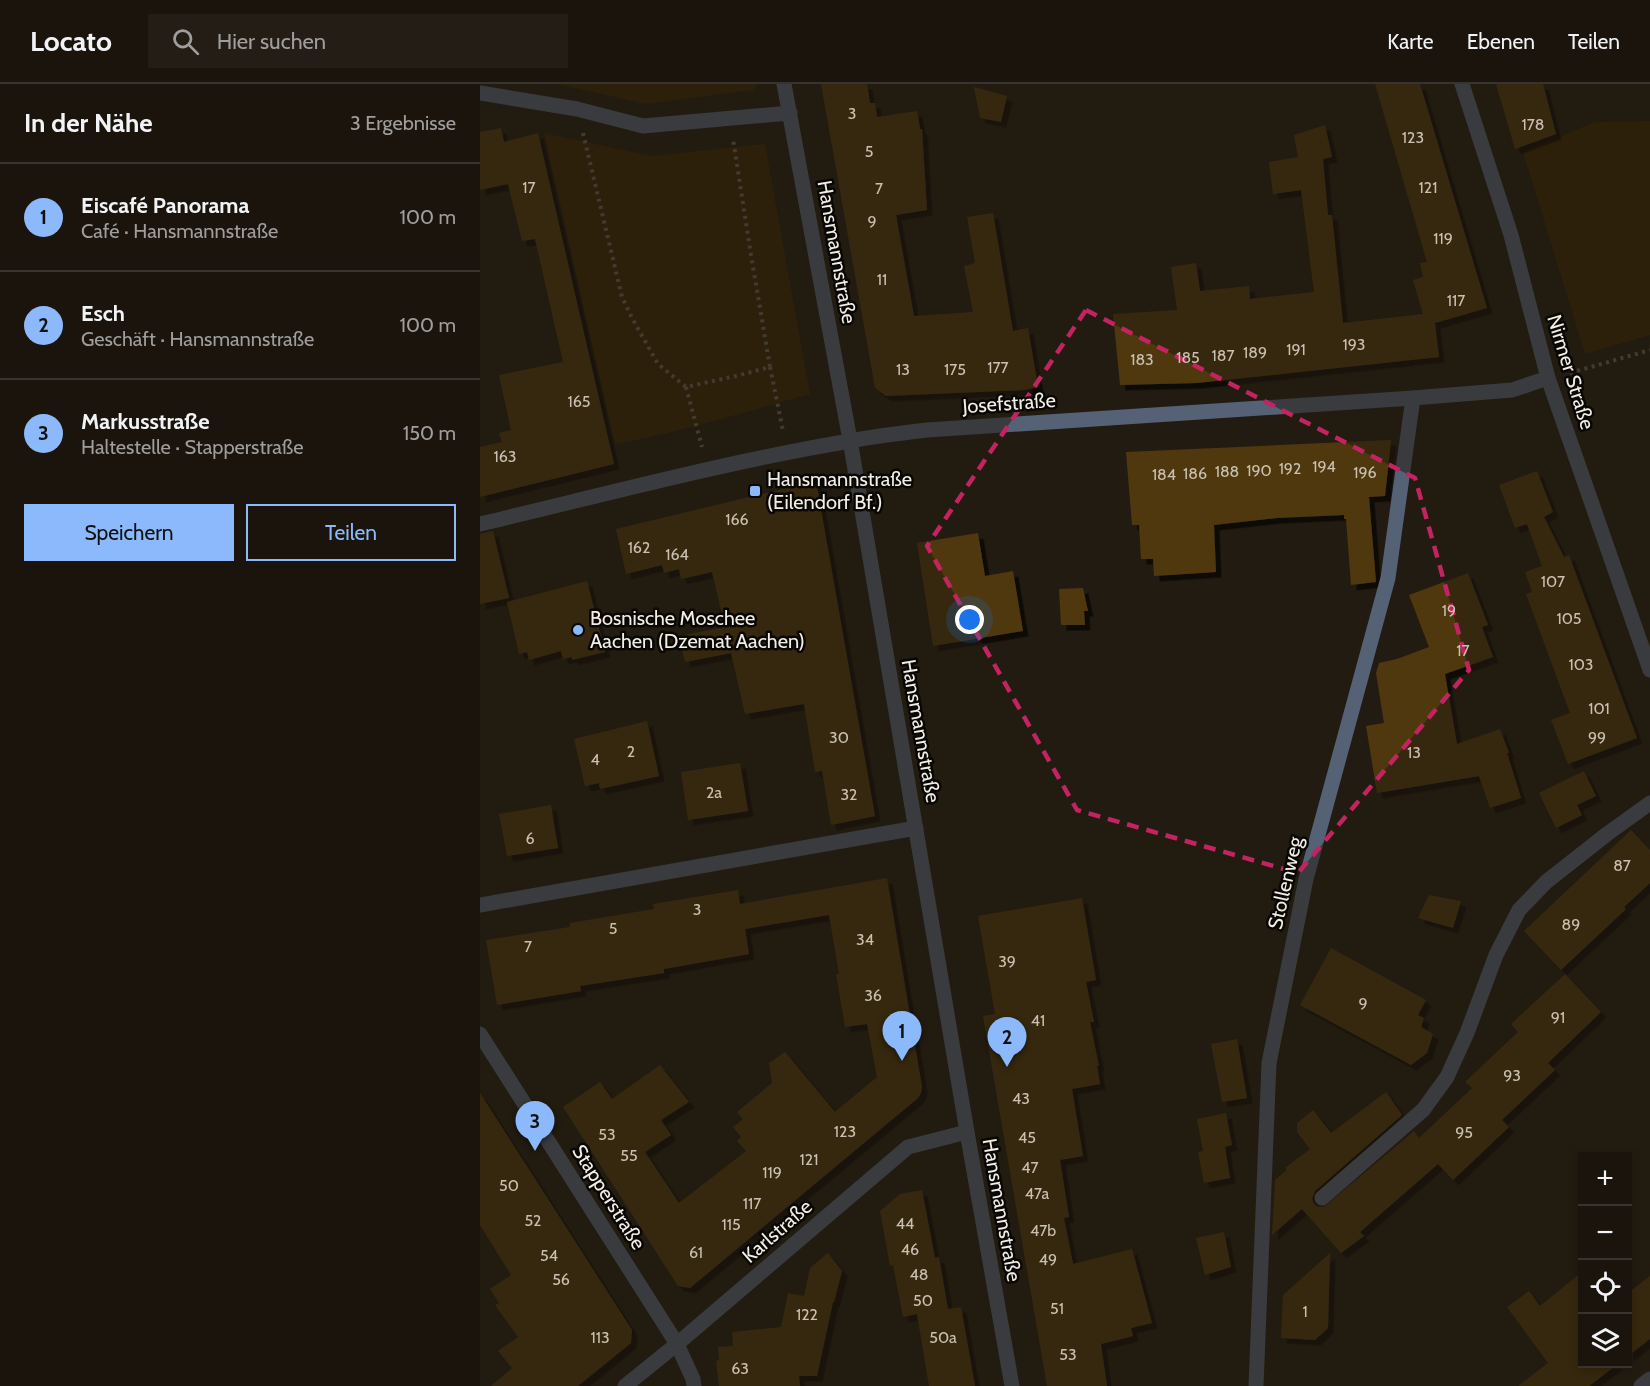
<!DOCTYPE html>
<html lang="de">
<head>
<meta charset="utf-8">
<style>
	body { margin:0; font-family:Cabin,sans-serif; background:#231d16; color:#f1f3f6 }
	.controls { position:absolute; right:18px; bottom:18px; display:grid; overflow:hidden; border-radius:0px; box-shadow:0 3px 9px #0003 }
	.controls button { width:54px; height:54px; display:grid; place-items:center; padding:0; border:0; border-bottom:2px solid #38332e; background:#1a140d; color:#f1f3f6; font:30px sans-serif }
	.you { position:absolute; left:490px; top:536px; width:21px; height:21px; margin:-15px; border:4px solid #fff; border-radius:50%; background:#1a73e8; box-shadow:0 0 0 9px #1a73e833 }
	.badge { display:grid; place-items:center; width:39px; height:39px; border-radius:50%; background:#8cb9fc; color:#111; font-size:20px; font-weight:700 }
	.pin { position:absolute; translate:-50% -50px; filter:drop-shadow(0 2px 3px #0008) }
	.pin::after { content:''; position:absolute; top:32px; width:21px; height:18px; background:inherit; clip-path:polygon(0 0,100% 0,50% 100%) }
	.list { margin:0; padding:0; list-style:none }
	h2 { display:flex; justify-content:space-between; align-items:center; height:78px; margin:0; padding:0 24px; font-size:26px }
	h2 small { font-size:20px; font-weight:400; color:#9f9e9d }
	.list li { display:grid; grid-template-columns:39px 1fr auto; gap:18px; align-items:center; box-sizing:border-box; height:108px; padding:0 24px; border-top:2px solid #38332e }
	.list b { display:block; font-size:22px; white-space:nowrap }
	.list p { margin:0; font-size:20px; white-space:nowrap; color:#9f9e9d }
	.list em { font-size:20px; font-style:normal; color:#9f9e9d }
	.actions { display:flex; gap:12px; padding:18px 24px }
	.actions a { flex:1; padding:14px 0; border:2px solid #8cb9fc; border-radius:0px; text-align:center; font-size:21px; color:#8cb9fc }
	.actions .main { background:#8cb9fc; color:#111 }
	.icon { flex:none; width:33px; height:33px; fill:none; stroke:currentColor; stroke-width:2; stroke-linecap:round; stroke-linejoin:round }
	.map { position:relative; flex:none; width:1170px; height:1302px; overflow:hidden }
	header { display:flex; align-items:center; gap:36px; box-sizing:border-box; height:84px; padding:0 30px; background:#1a140d; border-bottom:2px solid #38332e }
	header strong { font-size:28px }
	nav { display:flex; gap:33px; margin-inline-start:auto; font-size:21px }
	.search { width:420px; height:54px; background:#231d16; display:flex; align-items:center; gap:15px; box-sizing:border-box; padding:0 21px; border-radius:0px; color:#9f9e9d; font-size:22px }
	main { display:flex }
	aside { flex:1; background:#1a140d }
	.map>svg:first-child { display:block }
	.green { fill:#3a2604 }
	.building { fill:#4f3811; filter:url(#shadow) }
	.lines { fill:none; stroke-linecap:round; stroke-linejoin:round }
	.path { stroke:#696259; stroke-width:4; stroke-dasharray:3 4.5; stroke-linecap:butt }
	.service { stroke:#556276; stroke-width:15 }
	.minor { stroke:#556276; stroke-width:15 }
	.tertiary { stroke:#556276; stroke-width:15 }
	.marked { fill:none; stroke:#c42362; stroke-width:4.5; stroke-dasharray:12 8; stroke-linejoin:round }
	.poi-dot { fill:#8cb9fc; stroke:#090704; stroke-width:2 }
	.labels { text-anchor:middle; stroke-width:5; stroke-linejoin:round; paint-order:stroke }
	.number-label { font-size:16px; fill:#c9c0b1 }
	.street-label { font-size:20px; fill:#f2ede6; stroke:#090704 }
	.poi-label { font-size:20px; fill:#f2ede6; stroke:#090704; text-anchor:start }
</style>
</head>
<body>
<header>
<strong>Locato</strong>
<div class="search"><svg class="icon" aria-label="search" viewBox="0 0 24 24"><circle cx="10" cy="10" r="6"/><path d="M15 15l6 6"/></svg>Hier suchen</div>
<nav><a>Karte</a><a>Ebenen</a><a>Teilen</a></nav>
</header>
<main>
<aside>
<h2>In der Nähe<small>3 Ergebnisse</small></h2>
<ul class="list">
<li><span class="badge">1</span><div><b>Eiscafé Panorama</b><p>Café · Hansmannstraße</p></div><em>100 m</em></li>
<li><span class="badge">2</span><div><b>Esch</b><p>Geschäft · Hansmannstraße</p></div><em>100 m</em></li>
<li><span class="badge">3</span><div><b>Markusstraße</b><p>Haltestelle · Stapperstraße</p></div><em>150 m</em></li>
</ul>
<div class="actions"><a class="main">Speichern</a><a>Teilen</a></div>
</aside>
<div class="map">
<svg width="1170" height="1302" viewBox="0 0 1170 1302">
	<defs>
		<filter id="shadow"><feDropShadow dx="5.5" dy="5.5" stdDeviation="0" flood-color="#0009"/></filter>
	</defs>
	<rect width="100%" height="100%" fill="#221b11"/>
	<!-- green -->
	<g class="green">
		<polygon points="78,0 276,0 276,2 273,6 165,20"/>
		<polygon points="1170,37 1170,251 1105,270 1043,68 1115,38"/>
		<path d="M64 49 171 72 285 60 330 310C265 328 201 348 135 360Z"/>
	</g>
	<!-- building -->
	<g class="building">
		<polygon points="341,0 387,0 390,19 395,19 397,33 437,27 440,45 442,45 447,126 416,131 434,232 493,228 484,182 495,179 487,133 513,129 533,247 548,244 558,303 544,306 406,312 395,304"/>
		<polygon points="895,0 940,0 1007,224 955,239 959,273 717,299 640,301 633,230 697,226 691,183 716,179 720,207 769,202 770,215 834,208 821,106 793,110 789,78 818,73 814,51 845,41 852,73 843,75 848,131 852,131 863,239 943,230 933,196 943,193 940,179 947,178"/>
		<polygon points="1016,0 1063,0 1076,50 1035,65"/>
		<polygon points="494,3 527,12 521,38 500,34"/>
		<polygon points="21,44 24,58 58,49 134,380 0,413 0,363 22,358 19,349 31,346 19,291 83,278 55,155 42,157 28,100 0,106 0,48"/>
		<polygon points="911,356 905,412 889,413 896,498 871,501 866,435 864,435 864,431 797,434 734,441 736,488 674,492 673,475 661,475 659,441 652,441 646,368"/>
		<polygon points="1057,387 1073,428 1064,433 1084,473 1089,471 1157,654 1088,680 1071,636 1090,629 1046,510 1052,508 1045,488 1062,482 1047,440 1035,444 1019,401"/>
		<polygon points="336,397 395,732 351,741 342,687 335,688 324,620 265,630 251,569 205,578 199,552 245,543 232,488 201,495 199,485 184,489 182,481 146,490 136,445"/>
		<polygon points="13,447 29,514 0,520 0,450"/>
		<polygon points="498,449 505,492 533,487 543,547 453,562 437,459"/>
		<polygon points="988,489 1008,541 1002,543 1013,573 965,590 977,660 1020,645 1029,669 1027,669 1041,714 1010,724 999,692 897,709 886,642 904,639 896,589 899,579 917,575 949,563 929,511"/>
		<polygon points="107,497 125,568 92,576 92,573 83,575 81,567 49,576 47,568 39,570 27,518"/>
		<polygon points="603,504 608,527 604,527 605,541 581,541 579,505"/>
		<polygon points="167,637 179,692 120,705 119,699 105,702 94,655"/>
		<polygon points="260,679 268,727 208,736 201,688"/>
		<polygon points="1104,687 1116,712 1097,721 1102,731 1076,744 1059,709"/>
		<polygon points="71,721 78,764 27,772 19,730"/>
		<polygon points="1151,746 1170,766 1170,799 1144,823 1146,825 1081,886 1044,847"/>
		<polygon points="407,794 442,1003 441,1009 438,1014 210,1204 198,1202 83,1023 120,998 132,1015 180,981 209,1018 181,1036 191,1051 165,1068 199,1119 266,1067 257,1057 261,1053 253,1043 263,1035 257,1028 292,999 289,979 305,968 355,1028 397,993 387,940 365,943 356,890 359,890 349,831 265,845 269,870 184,885 184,889 100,902 101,907 17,921 6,856 90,843 90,839 174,825 173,820 258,806 260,820"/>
		<polygon points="949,811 981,817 973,844 938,834"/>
		<polygon points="602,814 616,896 606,898 614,938 610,938 619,982 617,982 620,1000 592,1005 603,1072 580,1076 589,1133 584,1134 593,1180 652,1165 672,1239 651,1244 653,1252 621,1260 627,1302 567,1302 503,932 515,930 498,832"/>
		<polygon points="851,864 946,916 938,931 944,934 941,943 953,950 947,969 931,981 820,921"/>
		<polygon points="1085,890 1121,928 1068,979 1075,986 1022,1036 1029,1043 973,1096 958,1080 880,1148 884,1152 861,1169 822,1125 792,1151 795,1096 807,1086 805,1084 830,1065 817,1048 817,1039 833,1026 851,1049 906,1008 922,1031 835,1107 832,1115 834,1120 838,1123 844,1123 934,1047 939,1054 992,1004 985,998 1038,948 1031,940"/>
		<polygon points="757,955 767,1014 742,1018 731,960"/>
		<polygon points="0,1009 152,1246 151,1259 98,1302 11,1302 32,1284 18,1267 38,1253 15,1221 19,1219 10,1205 31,1191 0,1141"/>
		<polygon points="746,1029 752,1061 745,1063 750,1094 724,1099 718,1068 723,1067 717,1035"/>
		<polygon points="442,1106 455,1174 459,1173 468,1225 481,1223 495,1302 449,1302 437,1230 423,1233 413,1181 410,1182 400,1127 420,1110"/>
		<polygon points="744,1148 751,1183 725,1191 716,1154"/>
		<polygon points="348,1169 362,1187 354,1218 353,1218 337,1292 319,1292 320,1302 239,1302 236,1277 239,1276 238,1263 253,1262 252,1248 301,1243 308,1209 324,1212 330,1184"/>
		<polygon points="850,1169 848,1244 835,1256 801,1254 803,1211"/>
		<polygon points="1102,1188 1102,1280 1138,1280 1109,1302 1038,1302 1068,1279 1027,1223 1049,1207 1060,1222"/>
		<polygon points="1170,1192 1170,1255 1148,1272 1148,1209"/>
	</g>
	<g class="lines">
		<!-- path -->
		<g class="path">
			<polyline points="103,49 142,213 152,234 178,280 206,303 256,292 290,283 271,171 253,55"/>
			<polyline points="290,283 303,347"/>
			<polyline points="1090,289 1170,266"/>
			<polyline points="206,303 222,363"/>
		</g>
		<!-- service -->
		<polyline class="service" points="842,1114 943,1026 967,993 987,949 1016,871 1039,826 1066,798 1127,750 1170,719"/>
		<!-- minor -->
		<g class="minor">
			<polyline points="304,0 370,356 487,1048 532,1302"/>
			<polyline points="0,9 97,25 163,42 310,29"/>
			<polyline points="0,821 436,744"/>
			<polyline points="0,950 197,1260 213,1295 214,1302"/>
			<polyline points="145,1302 197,1260 428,1063 487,1048"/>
			<polyline points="776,1302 789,979 826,795 908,494 933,314"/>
			<polyline points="1161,1302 1170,1295"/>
		</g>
		<!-- tertiary -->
		<g class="tertiary">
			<polyline points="982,0 1031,151 1068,294 1170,586"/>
			<path d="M0 440C123 411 245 378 370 357 395 352 421 349 447 346L933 314 1032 306 1068 294"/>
		</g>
	</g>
	<!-- marked area -->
	<path d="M0 0H1170V1302H0ZM606 226 935 394 989 586 818 789 597 726 447 462Z" fill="#221b11" fill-opacity=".55" fill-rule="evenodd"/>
	<path class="marked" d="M606 226 935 394 989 586 818 789 597 726 447 462Z"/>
	<!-- markers -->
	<g class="poi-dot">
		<rect x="269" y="401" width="12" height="12" rx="3"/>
		<circle cx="98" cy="546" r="6"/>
	</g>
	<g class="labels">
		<!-- number labels -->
		<g class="number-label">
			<text x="372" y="35">3</text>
			<text x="1053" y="46">178</text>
			<text x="933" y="59">123</text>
			<text x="389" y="73">5</text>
			<text x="49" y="109">17</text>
			<text x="948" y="109">121</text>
			<text x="399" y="110">7</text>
			<text x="392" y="143">9</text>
			<text x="963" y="160">119</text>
			<text x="402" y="201">11</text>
			<text x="976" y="222">117</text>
			<text x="874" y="266">193</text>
			<text x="816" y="271">191</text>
			<text x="775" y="274">189</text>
			<text x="743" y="277">187</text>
			<text x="708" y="279">185</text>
			<text x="662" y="281">183</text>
			<text x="518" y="289">177</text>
			<text x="423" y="291">13</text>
			<text x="475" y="291">175</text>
			<text x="99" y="323">165</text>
			<text x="25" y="378">163</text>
			<text x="844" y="388">194</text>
			<text x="810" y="390">192</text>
			<text x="779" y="392">190</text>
			<text x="747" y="393">188</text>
			<text x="885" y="394">196</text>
			<text x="715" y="395">186</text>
			<text x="684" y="396">184</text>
			<text x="257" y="441">166</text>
			<text x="159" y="469">162</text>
			<text x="197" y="476">164</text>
			<text x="1073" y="503">107</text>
			<text x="969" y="532">19</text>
			<text x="1089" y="540">105</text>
			<text x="983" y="572">17</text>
			<text x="1101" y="586">103</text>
			<text x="1119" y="630">101</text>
			<text x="359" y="659">30</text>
			<text x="1117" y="659">99</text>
			<text x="151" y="673">2</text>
			<text x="934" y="674">13</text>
			<text x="115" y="681">4</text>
			<text x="234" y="714">2a</text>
			<text x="369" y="716">32</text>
			<text x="50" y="760">6</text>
			<text x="1142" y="787">87</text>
			<text x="217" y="831">3</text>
			<text x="1091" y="846">89</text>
			<text x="133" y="850">5</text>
			<text x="385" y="861">34</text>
			<text x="48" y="868">7</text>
			<text x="527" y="883">39</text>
			<text x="393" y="917">36</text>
			<text x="883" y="925">9</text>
			<text x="1078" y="939">91</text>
			<text x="558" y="942">41</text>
			<text x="1032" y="997">93</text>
			<text x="541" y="1020">43</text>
			<text x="365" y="1053">123</text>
			<text x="984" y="1054">95</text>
			<text x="127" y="1056">53</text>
			<text x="547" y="1059">45</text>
			<text x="149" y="1077">55</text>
			<text x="329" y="1081">121</text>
			<text x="550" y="1089">47</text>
			<text x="292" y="1094">119</text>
			<text x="29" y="1107">50</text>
			<text x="557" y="1115">47a</text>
			<text x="272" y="1125">117</text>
			<text x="53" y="1142">52</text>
			<text x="425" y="1145">44</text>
			<text x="251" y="1146">115</text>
			<text x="563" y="1152">47b</text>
			<text x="430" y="1171">46</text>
			<text x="216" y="1174">61</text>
			<text x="69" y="1177">54</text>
			<text x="568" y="1181">49</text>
			<text x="439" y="1196">48</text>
			<text x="81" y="1201">56</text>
			<text x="443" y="1222">50</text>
			<text x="577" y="1230">51</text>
			<text x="825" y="1233">1</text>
			<text x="327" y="1236">122</text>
			<text x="120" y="1259">113</text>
			<text x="463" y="1259">50a</text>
			<text x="588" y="1276">53</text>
			<text x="260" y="1290">63</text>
		</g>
		<!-- street labels -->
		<g class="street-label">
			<text transform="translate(357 168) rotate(80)" y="7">Hansmannstraße</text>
			<text transform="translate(1091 288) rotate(73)" y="7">Nirmer Straße</text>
			<text transform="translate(529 319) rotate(-4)" y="7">Josefstraße</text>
			<text transform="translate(441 647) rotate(80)" y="7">Hansmannstraße</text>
			<text transform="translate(805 799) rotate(-77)" y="7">Stollenweg</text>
			<text transform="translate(129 1113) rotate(58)" y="7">Stapperstraße</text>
			<text transform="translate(522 1126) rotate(80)" y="7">Hansmannstraße</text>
			<text transform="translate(297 1147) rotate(-41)" y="7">Karlstraße</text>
		</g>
		<!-- poi labels -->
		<g class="poi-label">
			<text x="287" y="402">Hansmannstraße<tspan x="287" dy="23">(Eilendorf Bf.)</tspan></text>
			<text x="110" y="541">Bosnische Moschee<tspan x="110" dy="23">Aachen (Dzemat Aachen)</tspan></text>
		</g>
	</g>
</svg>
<div class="controls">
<button>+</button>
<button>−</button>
<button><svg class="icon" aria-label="locate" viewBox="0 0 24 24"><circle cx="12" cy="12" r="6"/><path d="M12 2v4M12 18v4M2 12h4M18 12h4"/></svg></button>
<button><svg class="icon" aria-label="layers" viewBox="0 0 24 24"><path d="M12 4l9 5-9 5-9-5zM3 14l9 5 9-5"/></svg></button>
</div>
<div class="you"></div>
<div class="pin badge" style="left:422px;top:977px">1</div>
<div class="pin badge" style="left:527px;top:983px">2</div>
<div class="pin badge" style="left:55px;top:1067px">3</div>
</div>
</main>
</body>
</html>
